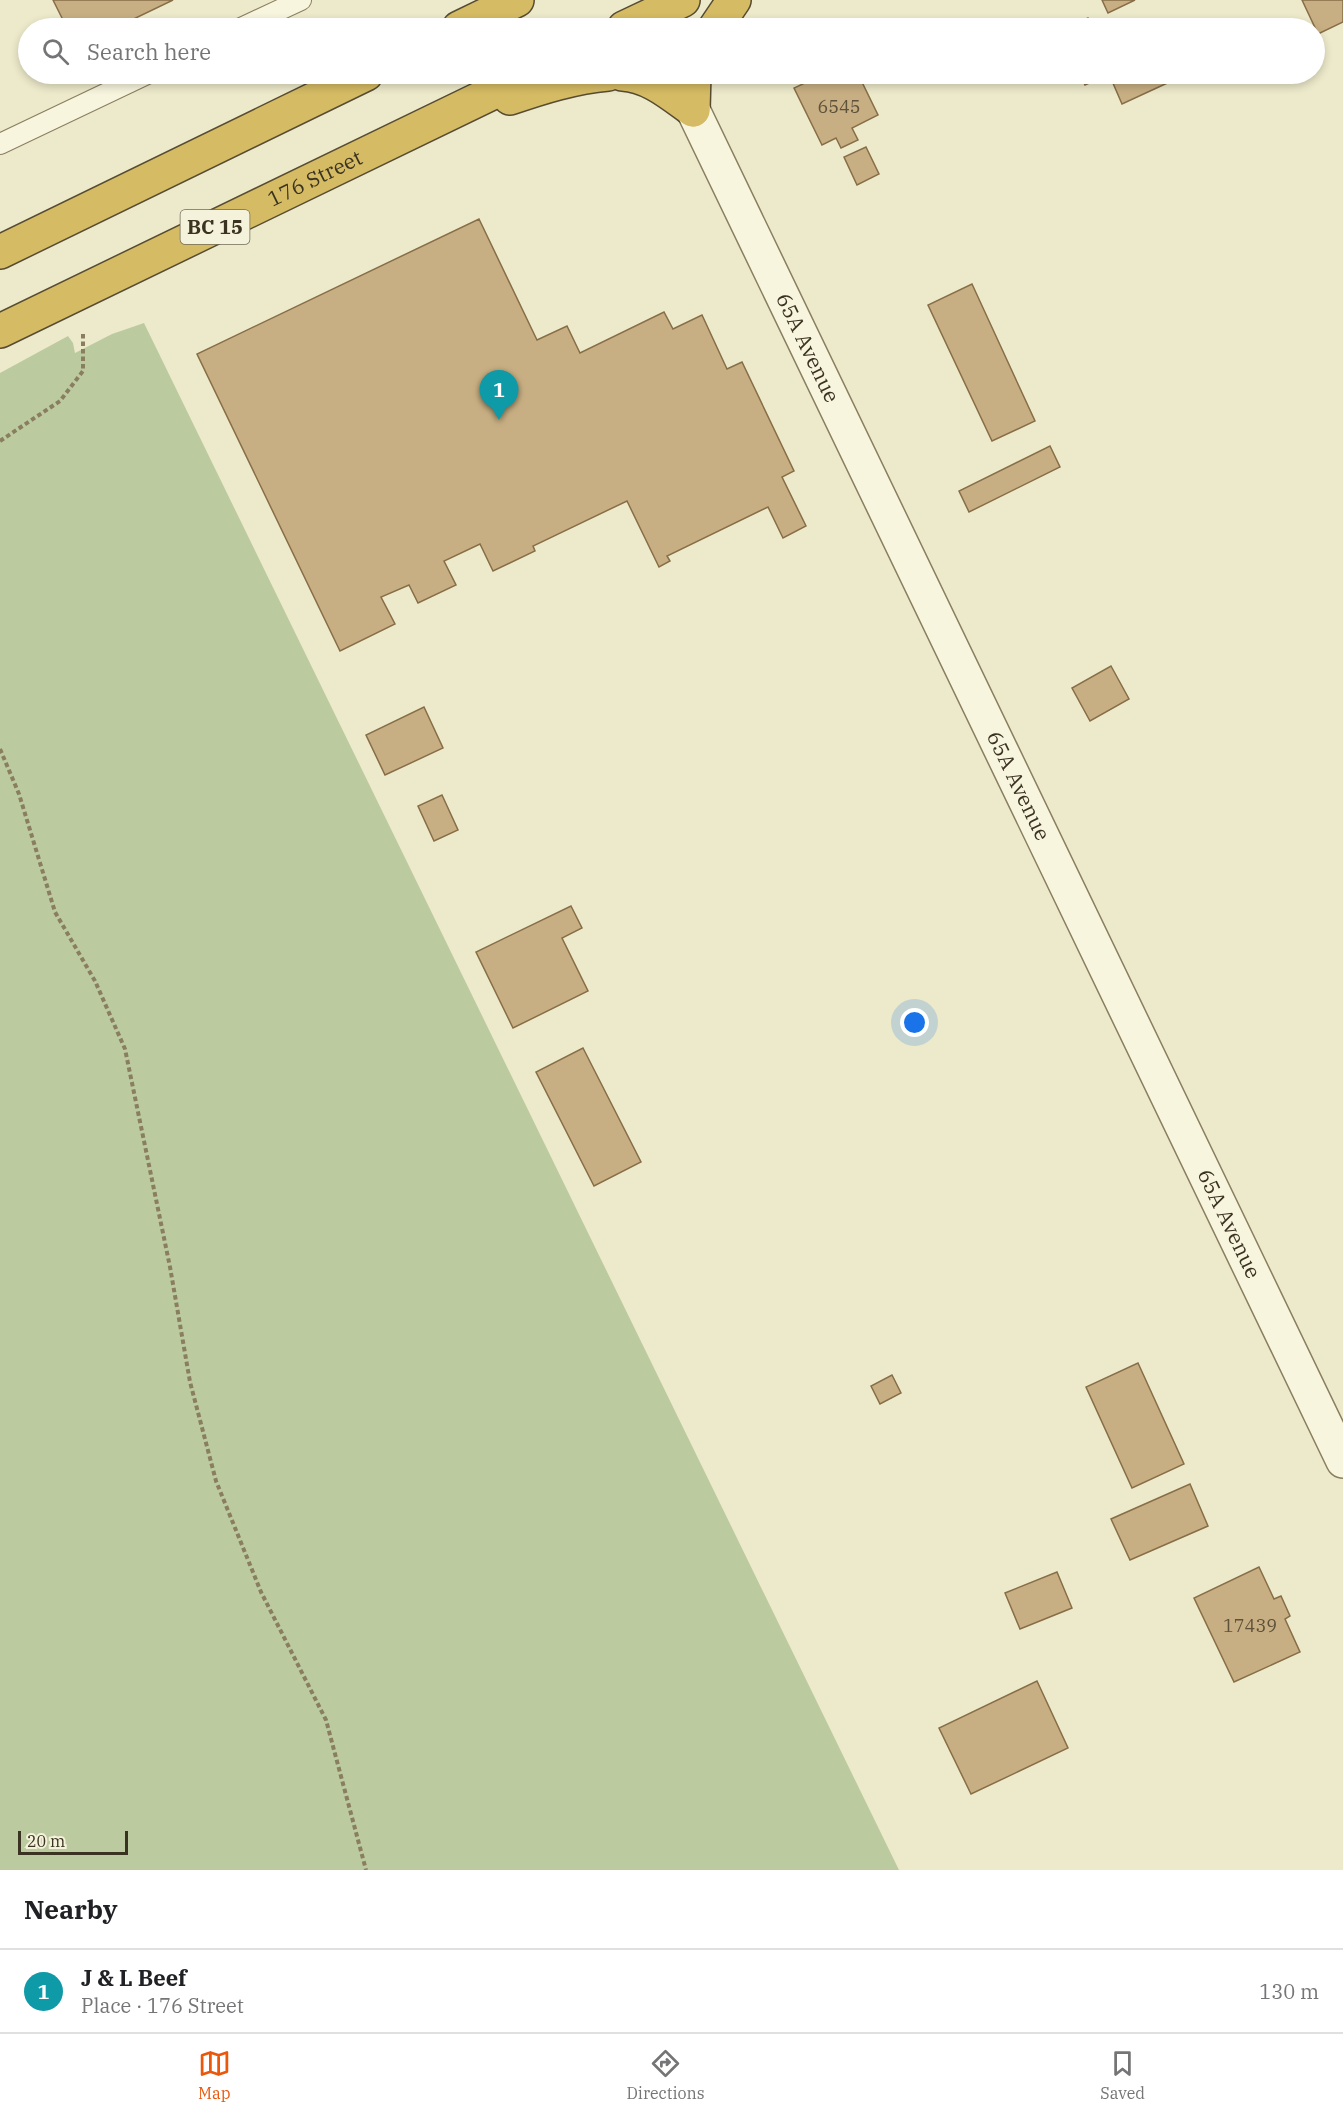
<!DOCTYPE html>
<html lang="en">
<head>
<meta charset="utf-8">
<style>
	body { margin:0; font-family:"IBM Plex Serif",serif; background:#f2f2f2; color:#202124 }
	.scale { position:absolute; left:18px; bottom:15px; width:110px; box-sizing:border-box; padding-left:6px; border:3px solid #3b3322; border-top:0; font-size:16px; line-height:21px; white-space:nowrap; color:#3b3322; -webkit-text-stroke:4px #f4f2da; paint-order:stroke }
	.you { position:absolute; left:915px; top:1023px; width:21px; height:21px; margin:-15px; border:4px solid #fff; border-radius:50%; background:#1a73e8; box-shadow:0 0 0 9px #1a73e833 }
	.badge { display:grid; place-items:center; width:39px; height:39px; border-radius:50%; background:#ea580c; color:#fff; font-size:20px; font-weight:700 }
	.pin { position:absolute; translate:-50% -50px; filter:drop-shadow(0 2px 3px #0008) }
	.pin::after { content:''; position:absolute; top:32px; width:21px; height:18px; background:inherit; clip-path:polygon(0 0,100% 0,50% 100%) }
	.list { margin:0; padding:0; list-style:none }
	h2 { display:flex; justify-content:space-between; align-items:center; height:78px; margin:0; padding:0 24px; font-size:26px }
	h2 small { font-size:20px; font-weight:400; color:#757577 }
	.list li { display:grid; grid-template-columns:39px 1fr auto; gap:18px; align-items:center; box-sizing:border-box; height:84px; padding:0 24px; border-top:2px solid #e0e0e0 }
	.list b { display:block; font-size:22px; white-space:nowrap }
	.list p { margin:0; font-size:20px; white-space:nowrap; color:#757577 }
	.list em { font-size:20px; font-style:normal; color:#757577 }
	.icon { flex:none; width:33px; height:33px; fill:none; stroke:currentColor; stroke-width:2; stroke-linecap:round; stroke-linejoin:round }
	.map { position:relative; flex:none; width:1343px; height:1870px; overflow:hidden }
	.search { position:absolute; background:#fff; box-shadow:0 3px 9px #0003; left:18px; right:18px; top:18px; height:66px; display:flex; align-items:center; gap:15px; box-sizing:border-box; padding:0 21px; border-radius:33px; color:#757577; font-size:22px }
	.sheet { height:162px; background:#fff }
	nav { display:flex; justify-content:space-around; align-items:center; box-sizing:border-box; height:84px; border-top:2px solid #e0e0e0; background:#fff; font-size:16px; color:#757577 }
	nav a { display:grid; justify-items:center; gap:3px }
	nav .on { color:#ea580c }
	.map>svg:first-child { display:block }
	.green { fill:#bccb9f }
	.building { fill:#c8af83; stroke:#876e47; stroke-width:1.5 }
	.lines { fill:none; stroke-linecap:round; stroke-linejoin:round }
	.lane-casing { stroke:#897e60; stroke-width:22 }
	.street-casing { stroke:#897e60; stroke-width:36 }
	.highway-casing { stroke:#574c33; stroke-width:36 }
	.path { stroke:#897e60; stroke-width:4; stroke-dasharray:4.5 3; stroke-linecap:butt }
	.lane { stroke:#f8f5de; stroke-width:20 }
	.street { stroke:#f8f5de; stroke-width:33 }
	.highway { stroke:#d5bb63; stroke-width:33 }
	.labels { text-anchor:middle; stroke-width:5; stroke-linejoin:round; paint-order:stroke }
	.number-label { font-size:18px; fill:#5e523a }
	.shield { fill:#f4f2da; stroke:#726c59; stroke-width:1.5 }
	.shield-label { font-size:20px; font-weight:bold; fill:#3b3322 }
	.street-label { font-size:21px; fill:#3b3322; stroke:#f4f2da }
</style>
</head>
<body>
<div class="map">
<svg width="1343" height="1870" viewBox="0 0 1343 1870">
	<rect width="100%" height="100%" fill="#edeacb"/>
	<!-- green -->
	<polygon class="green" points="144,323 899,1870 0,1870 0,373 68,336 73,343 75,353 112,334"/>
	<!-- building -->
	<g class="building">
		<polygon points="53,0 173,0 115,28 67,28"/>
		<polygon points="1102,0 1135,0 1108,13"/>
		<polygon points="1302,0 1343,0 1343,22 1318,34"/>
		<polygon points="1088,18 1093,28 1066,28"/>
		<polygon points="824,74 829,82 845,74 858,74 878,115 852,128 858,140 841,148 836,138 822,145 794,88"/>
		<polygon points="1080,74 1174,74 1176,79 1122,104 1109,74 1085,85"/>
		<polygon points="866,147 879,174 857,185 844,157"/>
		<polygon points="479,219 537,340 567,326 580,353 664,312 673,329 702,315 727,369 742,362 794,471 782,477 806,526 783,538 768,507 667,556 670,561 659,567 627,501 533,546 535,551 493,571 480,544 444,561 456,585 418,603 409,585 381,597 395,624 340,651 197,354"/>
		<polygon points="972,284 1035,421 992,441 928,305"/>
		<polygon points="1050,446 1060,467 969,512 959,491"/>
		<polygon points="1111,666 1129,699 1090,721 1072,688"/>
		<polygon points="424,707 443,748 385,775 366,735"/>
		<polygon points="442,795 458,830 434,841 418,806"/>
		<polygon points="571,906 582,928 562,938 588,991 513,1028 476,952"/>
		<polygon points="583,1048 641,1162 594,1186 536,1072"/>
		<polygon points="1138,1363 1184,1464 1132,1488 1086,1387"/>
		<polygon points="892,1375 901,1393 880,1404 871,1386"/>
		<polygon points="1190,1484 1208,1526 1130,1560 1111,1519"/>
		<polygon points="1259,1567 1274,1599 1281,1596 1290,1616 1285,1619 1300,1652 1234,1682 1194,1598"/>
		<polygon points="1057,1572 1072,1608 1020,1629 1005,1593"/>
		<polygon points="1037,1681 1068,1748 971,1794 939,1728"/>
	</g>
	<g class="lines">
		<defs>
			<g id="lane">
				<polyline points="241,28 301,0"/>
				<polyline points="0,144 147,74"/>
			</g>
			<g id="street">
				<path id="s1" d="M693 110 1343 1461"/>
			</g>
			<g id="highway">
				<polyline points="459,28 517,0"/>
				<polyline points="624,28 683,0"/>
				<polyline points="715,28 734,0"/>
				<path d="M622 74C649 75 672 95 693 110"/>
				<path d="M510 98C542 87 574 77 608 74"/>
				<polyline points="693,110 694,74"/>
				<polyline points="0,252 366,74"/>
				<path id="s2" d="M0 331 531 74"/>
			</g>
		</defs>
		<!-- lane casing -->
		<use href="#lane" class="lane-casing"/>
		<!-- street casing -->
		<use href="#street" class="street-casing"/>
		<!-- highway casing -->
		<use href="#highway" class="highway-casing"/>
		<!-- path -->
		<g class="path">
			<polyline points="0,441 60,401 83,371 83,331"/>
			<polyline points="0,749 19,794 55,912 95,981 125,1049 170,1267 190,1382 216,1481 261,1592 326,1720 366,1870"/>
		</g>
		<!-- lane -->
		<use href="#lane" class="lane"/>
		<!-- street -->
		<use href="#street" class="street"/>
		<!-- highway -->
		<use href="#highway" class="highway"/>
	</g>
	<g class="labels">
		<!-- number labels -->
		<g class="number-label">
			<text x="839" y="113">6545</text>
			<text x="1250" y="1632">17439</text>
		</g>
		<!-- shield labels -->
		<rect class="shield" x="180.5" y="210" width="69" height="34" rx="4.5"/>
		<g class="shield-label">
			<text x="215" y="234">BC 15</text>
		</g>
		<!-- street labels -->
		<g class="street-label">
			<text dy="7" stroke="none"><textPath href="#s2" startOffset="350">176 Street</textPath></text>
			<text dy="7" stroke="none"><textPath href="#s1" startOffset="264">65A Avenue</textPath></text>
			<text dy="7" stroke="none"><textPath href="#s1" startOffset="750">65A Avenue</textPath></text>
			<text dy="7" stroke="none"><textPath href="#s1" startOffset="1236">65A Avenue</textPath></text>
		</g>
	</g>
</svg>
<div class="scale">20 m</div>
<div class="you"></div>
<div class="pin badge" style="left:499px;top:420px;background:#0f9aa8">1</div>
<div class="search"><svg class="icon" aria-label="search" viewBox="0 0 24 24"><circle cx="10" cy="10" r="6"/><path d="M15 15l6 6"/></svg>Search here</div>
</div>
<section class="sheet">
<h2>Nearby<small></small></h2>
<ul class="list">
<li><span class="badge" style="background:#0f9aa8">1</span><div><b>J &amp; L Beef</b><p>Place · 176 Street</p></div><em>130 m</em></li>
</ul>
</section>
<nav>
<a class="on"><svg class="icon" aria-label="map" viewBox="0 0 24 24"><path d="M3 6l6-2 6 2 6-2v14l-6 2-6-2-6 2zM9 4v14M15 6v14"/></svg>Map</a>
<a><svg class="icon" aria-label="directions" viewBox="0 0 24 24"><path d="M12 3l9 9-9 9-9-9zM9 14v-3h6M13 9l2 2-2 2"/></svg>Directions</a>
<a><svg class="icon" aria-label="saved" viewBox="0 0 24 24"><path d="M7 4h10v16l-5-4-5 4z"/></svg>Saved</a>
</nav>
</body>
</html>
